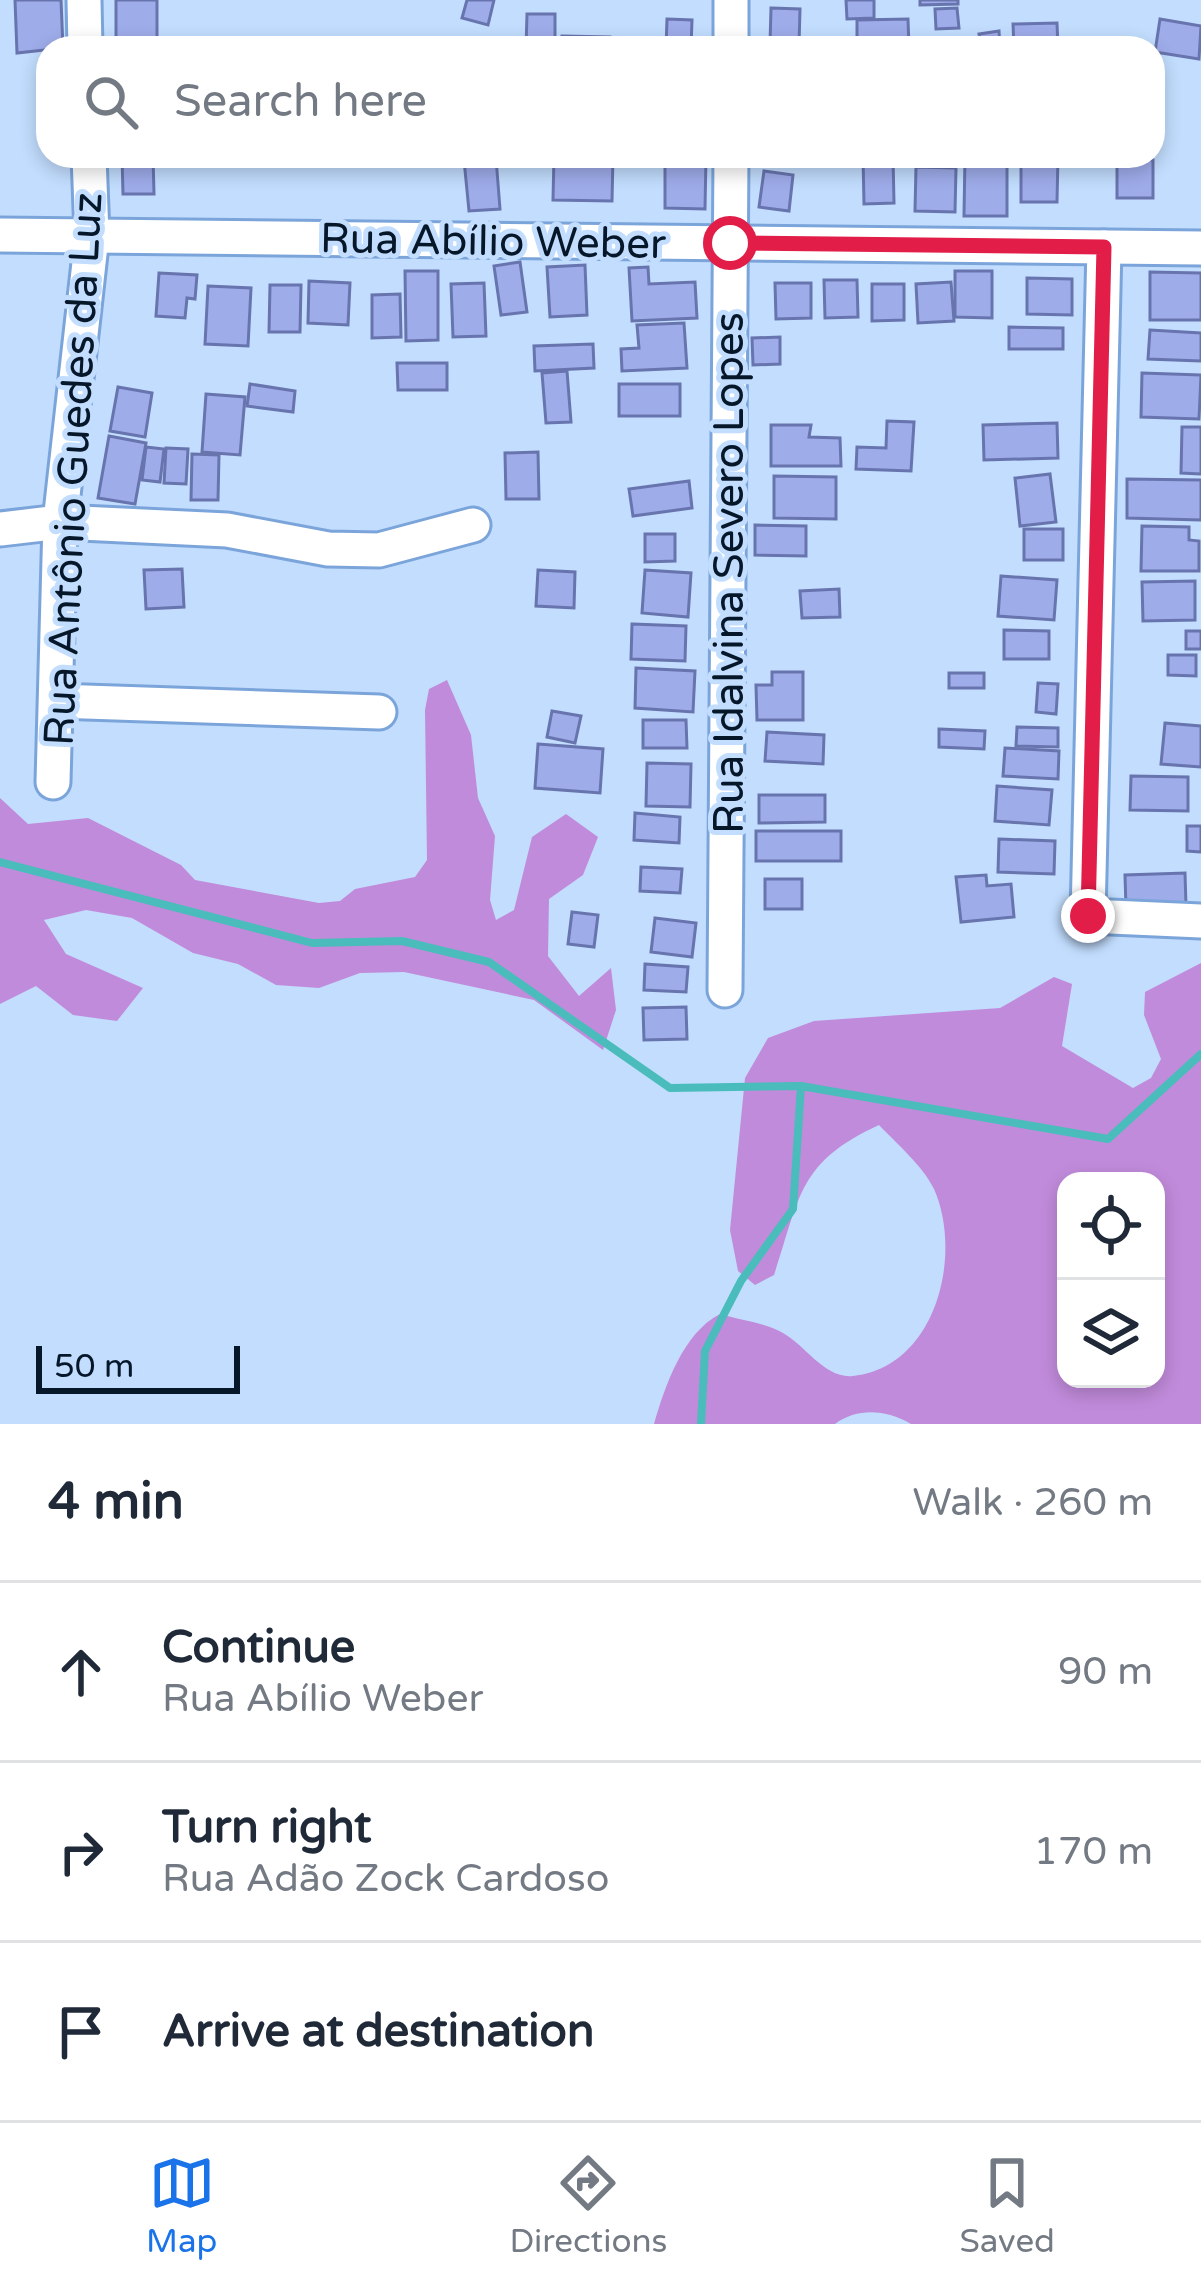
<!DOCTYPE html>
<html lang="en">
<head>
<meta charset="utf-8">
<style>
	body { margin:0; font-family:"Varela Round",sans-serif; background:#f2f2f3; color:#1f2937 }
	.controls { position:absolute; right:36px; bottom:36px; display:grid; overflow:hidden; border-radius:24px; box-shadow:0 6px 18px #0003 }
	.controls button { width:108px; height:108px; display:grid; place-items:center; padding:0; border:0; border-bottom:3px solid #e0e1e3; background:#fff; color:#1f2937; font:60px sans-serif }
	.scale { position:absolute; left:36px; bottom:30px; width:204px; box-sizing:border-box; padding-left:12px; border:6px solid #06172a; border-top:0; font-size:33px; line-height:42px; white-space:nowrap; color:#06172a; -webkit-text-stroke:9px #c2ddfe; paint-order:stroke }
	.stop { position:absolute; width:36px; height:36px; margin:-27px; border:9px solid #e11d48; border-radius:50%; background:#fff }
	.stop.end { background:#e11d48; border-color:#fff; box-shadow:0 3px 12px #0008 }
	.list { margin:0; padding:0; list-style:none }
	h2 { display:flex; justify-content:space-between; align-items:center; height:156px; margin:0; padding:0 48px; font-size:51px }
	h2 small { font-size:39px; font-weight:400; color:#747a83 }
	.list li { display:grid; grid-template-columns:78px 1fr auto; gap:36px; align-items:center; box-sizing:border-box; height:180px; padding:0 48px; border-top:3px solid #e0e1e3 }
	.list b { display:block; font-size:45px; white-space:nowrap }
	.list p { margin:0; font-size:39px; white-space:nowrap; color:#747a83 }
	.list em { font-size:39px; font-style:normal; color:#747a83 }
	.icon { flex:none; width:66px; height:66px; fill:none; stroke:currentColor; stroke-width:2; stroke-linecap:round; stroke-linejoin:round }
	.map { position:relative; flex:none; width:1201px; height:1424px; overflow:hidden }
	.search { position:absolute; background:#fff; box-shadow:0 6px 18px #0003; left:36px; right:36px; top:36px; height:132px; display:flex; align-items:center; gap:30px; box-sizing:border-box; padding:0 42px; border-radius:36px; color:#747a83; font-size:45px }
	.sheet { height:696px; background:#fff }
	nav { display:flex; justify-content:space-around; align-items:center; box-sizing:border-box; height:168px; border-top:3px solid #e0e1e3; background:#fff; font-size:33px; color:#747a83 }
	nav a { display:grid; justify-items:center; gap:6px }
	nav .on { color:#1a73e8 }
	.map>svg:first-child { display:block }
	.forest { fill:#c18bdb; fill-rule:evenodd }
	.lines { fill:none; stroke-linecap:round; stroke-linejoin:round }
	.stream { stroke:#4abcbb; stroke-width:8 }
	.building { fill:#9eacea; stroke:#6874ae; stroke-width:3 }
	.minor-casing { stroke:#7ba5da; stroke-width:39 }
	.minor { stroke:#fff; stroke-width:33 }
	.route { stroke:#e11d48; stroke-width:15 }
	.labels { text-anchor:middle; stroke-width:10; stroke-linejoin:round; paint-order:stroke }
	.street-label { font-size:42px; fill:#06172a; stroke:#c2ddfe }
</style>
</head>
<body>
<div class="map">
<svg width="1201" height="1424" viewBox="0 0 1201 1424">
	<rect width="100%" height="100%" fill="#c2ddfe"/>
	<!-- forest -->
	<g class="forest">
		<polygon points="447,680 471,735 478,798 495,836 490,900 496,920 514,910 532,837 566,814 598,837 583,875 549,899 548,956 579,996 611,968 616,1010 603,1050 534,1000 404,972 360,973 319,988 276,985 238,964 193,953 132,918 86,910 44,920 66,954 143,988 117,1021 73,1015 36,986 0,1004 0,798 28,824 88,818 181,865 195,880 319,903 340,901 355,889 415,877 427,860 425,710 429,689"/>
		<path d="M1201 963V1424H911C887 1410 858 1407 835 1424H654C665 1386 683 1333 720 1314 740 1320 766 1323 783 1333 805 1345 825 1379 853 1376 937 1367 963 1254 934 1189 923 1166 896 1143 879 1125 798 1162 800 1197 774 1275L755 1285 738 1271 730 1230 745 1078 768 1038 814 1021 1000 1008 1054 977 1072 984 1062 1046 1133 1088 1151 1078 1161 1059 1144 1015 1145 992ZM1066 1181H1156V1379H1066Z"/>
	</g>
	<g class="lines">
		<!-- stream -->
		<g class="stream">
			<polyline points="0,862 312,943 402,941 489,962 670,1088 801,1086 1108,1139 1201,1054"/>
			<polyline points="701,1424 705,1351 741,1281 793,1209 801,1086"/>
		</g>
	</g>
	<!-- building -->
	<g class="building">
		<polygon points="15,0 61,0 63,48 17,53"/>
		<rect x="116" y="0" width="41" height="48"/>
		<polygon points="467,0 494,0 488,25 462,18"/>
		<polygon points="846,0 874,0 874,18 847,19"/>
		<polygon points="920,0 958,0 958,4 920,5"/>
		<polygon points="771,8 800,9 799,45 770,44"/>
		<polygon points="957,8 959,28 936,29 935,9"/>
		<polygon points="527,14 555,14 555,48 526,48"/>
		<polygon points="667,19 692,20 691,48 666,48"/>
		<polygon points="908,19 909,48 857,48 857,20"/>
		<polygon points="1160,19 1201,26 1199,59 1155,52"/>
		<polygon points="1057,23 1058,48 1014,48 1013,24"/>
		<polygon points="999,31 1000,48 950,48 982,46 979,34"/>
		<polygon points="562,36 610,37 610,48 562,48"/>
		<polygon points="122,156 153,156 154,194 123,194"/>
		<polygon points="554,156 613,156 612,201 553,200"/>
		<polygon points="665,156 706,156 705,209 665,208"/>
		<polygon points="766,156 799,156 799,162 765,160"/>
		<polygon points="965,156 1007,156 1007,216 964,216"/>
		<polygon points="1021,156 1058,156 1057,202 1021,202"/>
		<polygon points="863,157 893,157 894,203 864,204"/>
		<polygon points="496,158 500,209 469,211 464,160"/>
		<polygon points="1117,159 1153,160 1153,198 1117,198"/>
		<polygon points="916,167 956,168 955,212 915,211"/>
		<polygon points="764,171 793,175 789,211 759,207"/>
		<polygon points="520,262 527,312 501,315 494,266"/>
		<polygon points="585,265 587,315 550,317 547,267"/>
		<polygon points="648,267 649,284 695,282 697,318 632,321 629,268"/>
		<polygon points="405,271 438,271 438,340 406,341"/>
		<polygon points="955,271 992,271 992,318 955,317"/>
		<polygon points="1150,272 1201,273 1201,320 1150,320"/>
		<polygon points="159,273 197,275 195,299 187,298 185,318 156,316"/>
		<polygon points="1027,278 1072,279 1072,315 1027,314"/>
		<polygon points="824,280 857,280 858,317 825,318"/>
		<polygon points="309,281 350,283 348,325 308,323"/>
		<polygon points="951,282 954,321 918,323 916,284"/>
		<polygon points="484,283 486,336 453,337 451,284"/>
		<polygon points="775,283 811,283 811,318 776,319"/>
		<polygon points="872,284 904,284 904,320 872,321"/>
		<polygon points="270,285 301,285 300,332 269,332"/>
		<polygon points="208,286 251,288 248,346 205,344"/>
		<polygon points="400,294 401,337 372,338 372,295"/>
		<polygon points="684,323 687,368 622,371 621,349 639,348 637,325"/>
		<polygon points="1009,327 1063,328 1063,349 1009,349"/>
		<polygon points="1150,330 1201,333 1201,361 1148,359"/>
		<polygon points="780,337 780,364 753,365 752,338"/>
		<polygon points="593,344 594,368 535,371 534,346"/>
		<polygon points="397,363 447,363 447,390 398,390"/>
		<polygon points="567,371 571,422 546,423 542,373"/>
		<polygon points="1142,373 1201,375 1199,419 1141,417"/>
		<polygon points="250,384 295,391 293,412 247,406"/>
		<rect x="619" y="384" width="61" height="32"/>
		<polygon points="118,387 152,393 145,437 110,431"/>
		<polygon points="206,394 245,397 240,455 202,452"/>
		<polygon points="887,421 914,422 911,471 856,469 857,447 886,448"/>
		<polygon points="1057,423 1058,458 984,460 983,425"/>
		<polygon points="771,425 811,425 809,437 840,438 841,466 771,466"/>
		<polygon points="1182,427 1201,427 1201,474 1181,473"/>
		<polygon points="109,436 146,443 135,504 98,498"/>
		<polygon points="146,447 164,449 160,482 142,480"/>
		<polygon points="166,448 188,449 186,484 164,483"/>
		<polygon points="538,452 539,499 506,499 505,453"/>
		<polygon points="192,454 219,455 218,500 191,500"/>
		<polygon points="1050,474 1056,522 1020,526 1015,478"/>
		<polygon points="774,476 836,477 836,519 774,518"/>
		<polygon points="1127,479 1201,480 1201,520 1127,518"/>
		<polygon points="689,481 692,508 633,516 629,489"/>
		<polygon points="755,525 806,526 806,556 755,555"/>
		<polygon points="1142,526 1189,527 1189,540 1199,541 1199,571 1141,571"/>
		<rect x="1024" y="529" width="39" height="31"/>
		<polygon points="645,534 675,534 675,561 645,562"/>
		<polygon points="182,569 184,607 146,609 144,570"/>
		<polygon points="538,570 575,572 574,608 536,606"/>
		<polygon points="645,570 691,573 688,617 642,613"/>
		<polygon points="1001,576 1057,580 1054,620 998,616"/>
		<polygon points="1195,581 1195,620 1143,621 1142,582"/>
		<polygon points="839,589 840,617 802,618 800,591"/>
		<polygon points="632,624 686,626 685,661 631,659"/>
		<polygon points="1004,630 1049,631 1049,659 1004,659"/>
		<rect x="1186" y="631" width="15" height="18"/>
		<polygon points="1168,655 1196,655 1196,676 1168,675"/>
		<polygon points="636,668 695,671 693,712 635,708"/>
		<polygon points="772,672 803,672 803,720 757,720 756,685 772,685"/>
		<rect x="949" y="673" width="35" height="15"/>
		<polygon points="1038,683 1058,684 1056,714 1036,712"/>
		<polygon points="552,711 581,716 575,743 547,737"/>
		<polygon points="643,720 686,720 687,748 643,748"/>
		<polygon points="1165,723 1201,726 1201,767 1161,764"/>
		<polygon points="1017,727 1058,728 1058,747 1016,746"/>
		<polygon points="939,729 985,731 984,749 939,747"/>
		<polygon points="767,732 824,735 823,764 765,761"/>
		<polygon points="538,744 603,749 600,793 535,788"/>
		<polygon points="1005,748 1059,751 1058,779 1003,776"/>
		<polygon points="647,763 691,764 690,807 646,806"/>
		<polygon points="1131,776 1188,777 1188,811 1130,810"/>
		<polygon points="997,786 1052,790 1049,825 995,821"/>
		<polygon points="759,795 825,795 825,822 759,823"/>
		<polygon points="635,813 680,817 679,843 634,840"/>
		<polygon points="1187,826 1201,826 1201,852 1187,851"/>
		<rect x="756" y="831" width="85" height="30"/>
		<polygon points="999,839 1055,841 1054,874 998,872"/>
		<polygon points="641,867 682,869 680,893 640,891"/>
		<polygon points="1185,873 1186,906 1126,908 1125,875"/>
		<polygon points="986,875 987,886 1011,884 1014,917 961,922 956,877"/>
		<rect x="765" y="879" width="37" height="30"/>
		<polygon points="572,912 598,915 594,947 568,944"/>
		<polygon points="655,918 696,923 692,957 651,952"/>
		<polygon points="645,964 688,967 686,992 644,990"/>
		<polygon points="686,1007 687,1039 644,1040 643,1008"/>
	</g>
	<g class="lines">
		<defs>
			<g id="minor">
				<polyline points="84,0 85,48"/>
				<polyline points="731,48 731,0"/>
				<polyline points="0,235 1201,248"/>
				<polyline points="1104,247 1088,916 1201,921"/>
				<polyline points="0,529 60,522 227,530 328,549 379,550 473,525"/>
				<polyline points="56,701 379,712"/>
				<polyline points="53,782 60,522 92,236 89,156"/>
				<polyline points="725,990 731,156"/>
			</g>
		</defs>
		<!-- minor casing -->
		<use href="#minor" class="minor-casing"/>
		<!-- minor -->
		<use href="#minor" class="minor"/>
	</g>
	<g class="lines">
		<!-- route -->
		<polyline class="route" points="730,243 1104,247 1088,916"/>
	</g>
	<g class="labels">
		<!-- street labels -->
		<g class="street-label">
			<text transform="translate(493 240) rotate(1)" y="15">Rua Abílio Weber</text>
			<text transform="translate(72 469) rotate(-87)" y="15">Rua Antônio Guedes da Luz</text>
			<text transform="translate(728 573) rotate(-90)" y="15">Rua Idalvina Severo Lopes</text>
		</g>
	</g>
</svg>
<div class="controls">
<button><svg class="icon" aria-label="locate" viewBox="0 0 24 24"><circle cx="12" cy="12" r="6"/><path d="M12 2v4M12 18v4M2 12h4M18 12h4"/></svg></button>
<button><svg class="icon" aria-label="layers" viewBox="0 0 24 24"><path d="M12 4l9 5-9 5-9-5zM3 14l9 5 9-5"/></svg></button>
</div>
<div class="scale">50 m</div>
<div class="stop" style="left:730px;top:243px"></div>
<div class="stop end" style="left:1088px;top:916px"></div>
<div class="search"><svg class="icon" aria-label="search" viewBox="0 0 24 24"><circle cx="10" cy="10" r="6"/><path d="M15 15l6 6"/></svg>Search here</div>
</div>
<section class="sheet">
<h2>4 min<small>Walk · 260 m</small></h2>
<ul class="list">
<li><svg class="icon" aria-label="ahead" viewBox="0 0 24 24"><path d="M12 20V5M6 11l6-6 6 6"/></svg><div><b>Continue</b><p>Rua Abílio Weber</p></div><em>90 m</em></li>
<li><svg class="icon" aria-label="right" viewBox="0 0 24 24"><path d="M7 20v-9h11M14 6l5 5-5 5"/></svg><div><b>Turn right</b><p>Rua Adão Zock Cardoso</p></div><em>170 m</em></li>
<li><svg class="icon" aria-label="arrive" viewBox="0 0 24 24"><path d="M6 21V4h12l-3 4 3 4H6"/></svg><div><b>Arrive at destination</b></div></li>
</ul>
</section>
<nav>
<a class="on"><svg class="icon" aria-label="map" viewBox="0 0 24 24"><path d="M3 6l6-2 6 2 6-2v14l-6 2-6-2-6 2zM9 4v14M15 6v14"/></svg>Map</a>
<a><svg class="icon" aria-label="directions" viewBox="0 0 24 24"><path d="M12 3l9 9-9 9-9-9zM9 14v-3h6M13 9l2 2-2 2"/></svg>Directions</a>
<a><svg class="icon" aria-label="saved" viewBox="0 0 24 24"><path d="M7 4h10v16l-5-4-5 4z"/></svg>Saved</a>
</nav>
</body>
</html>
